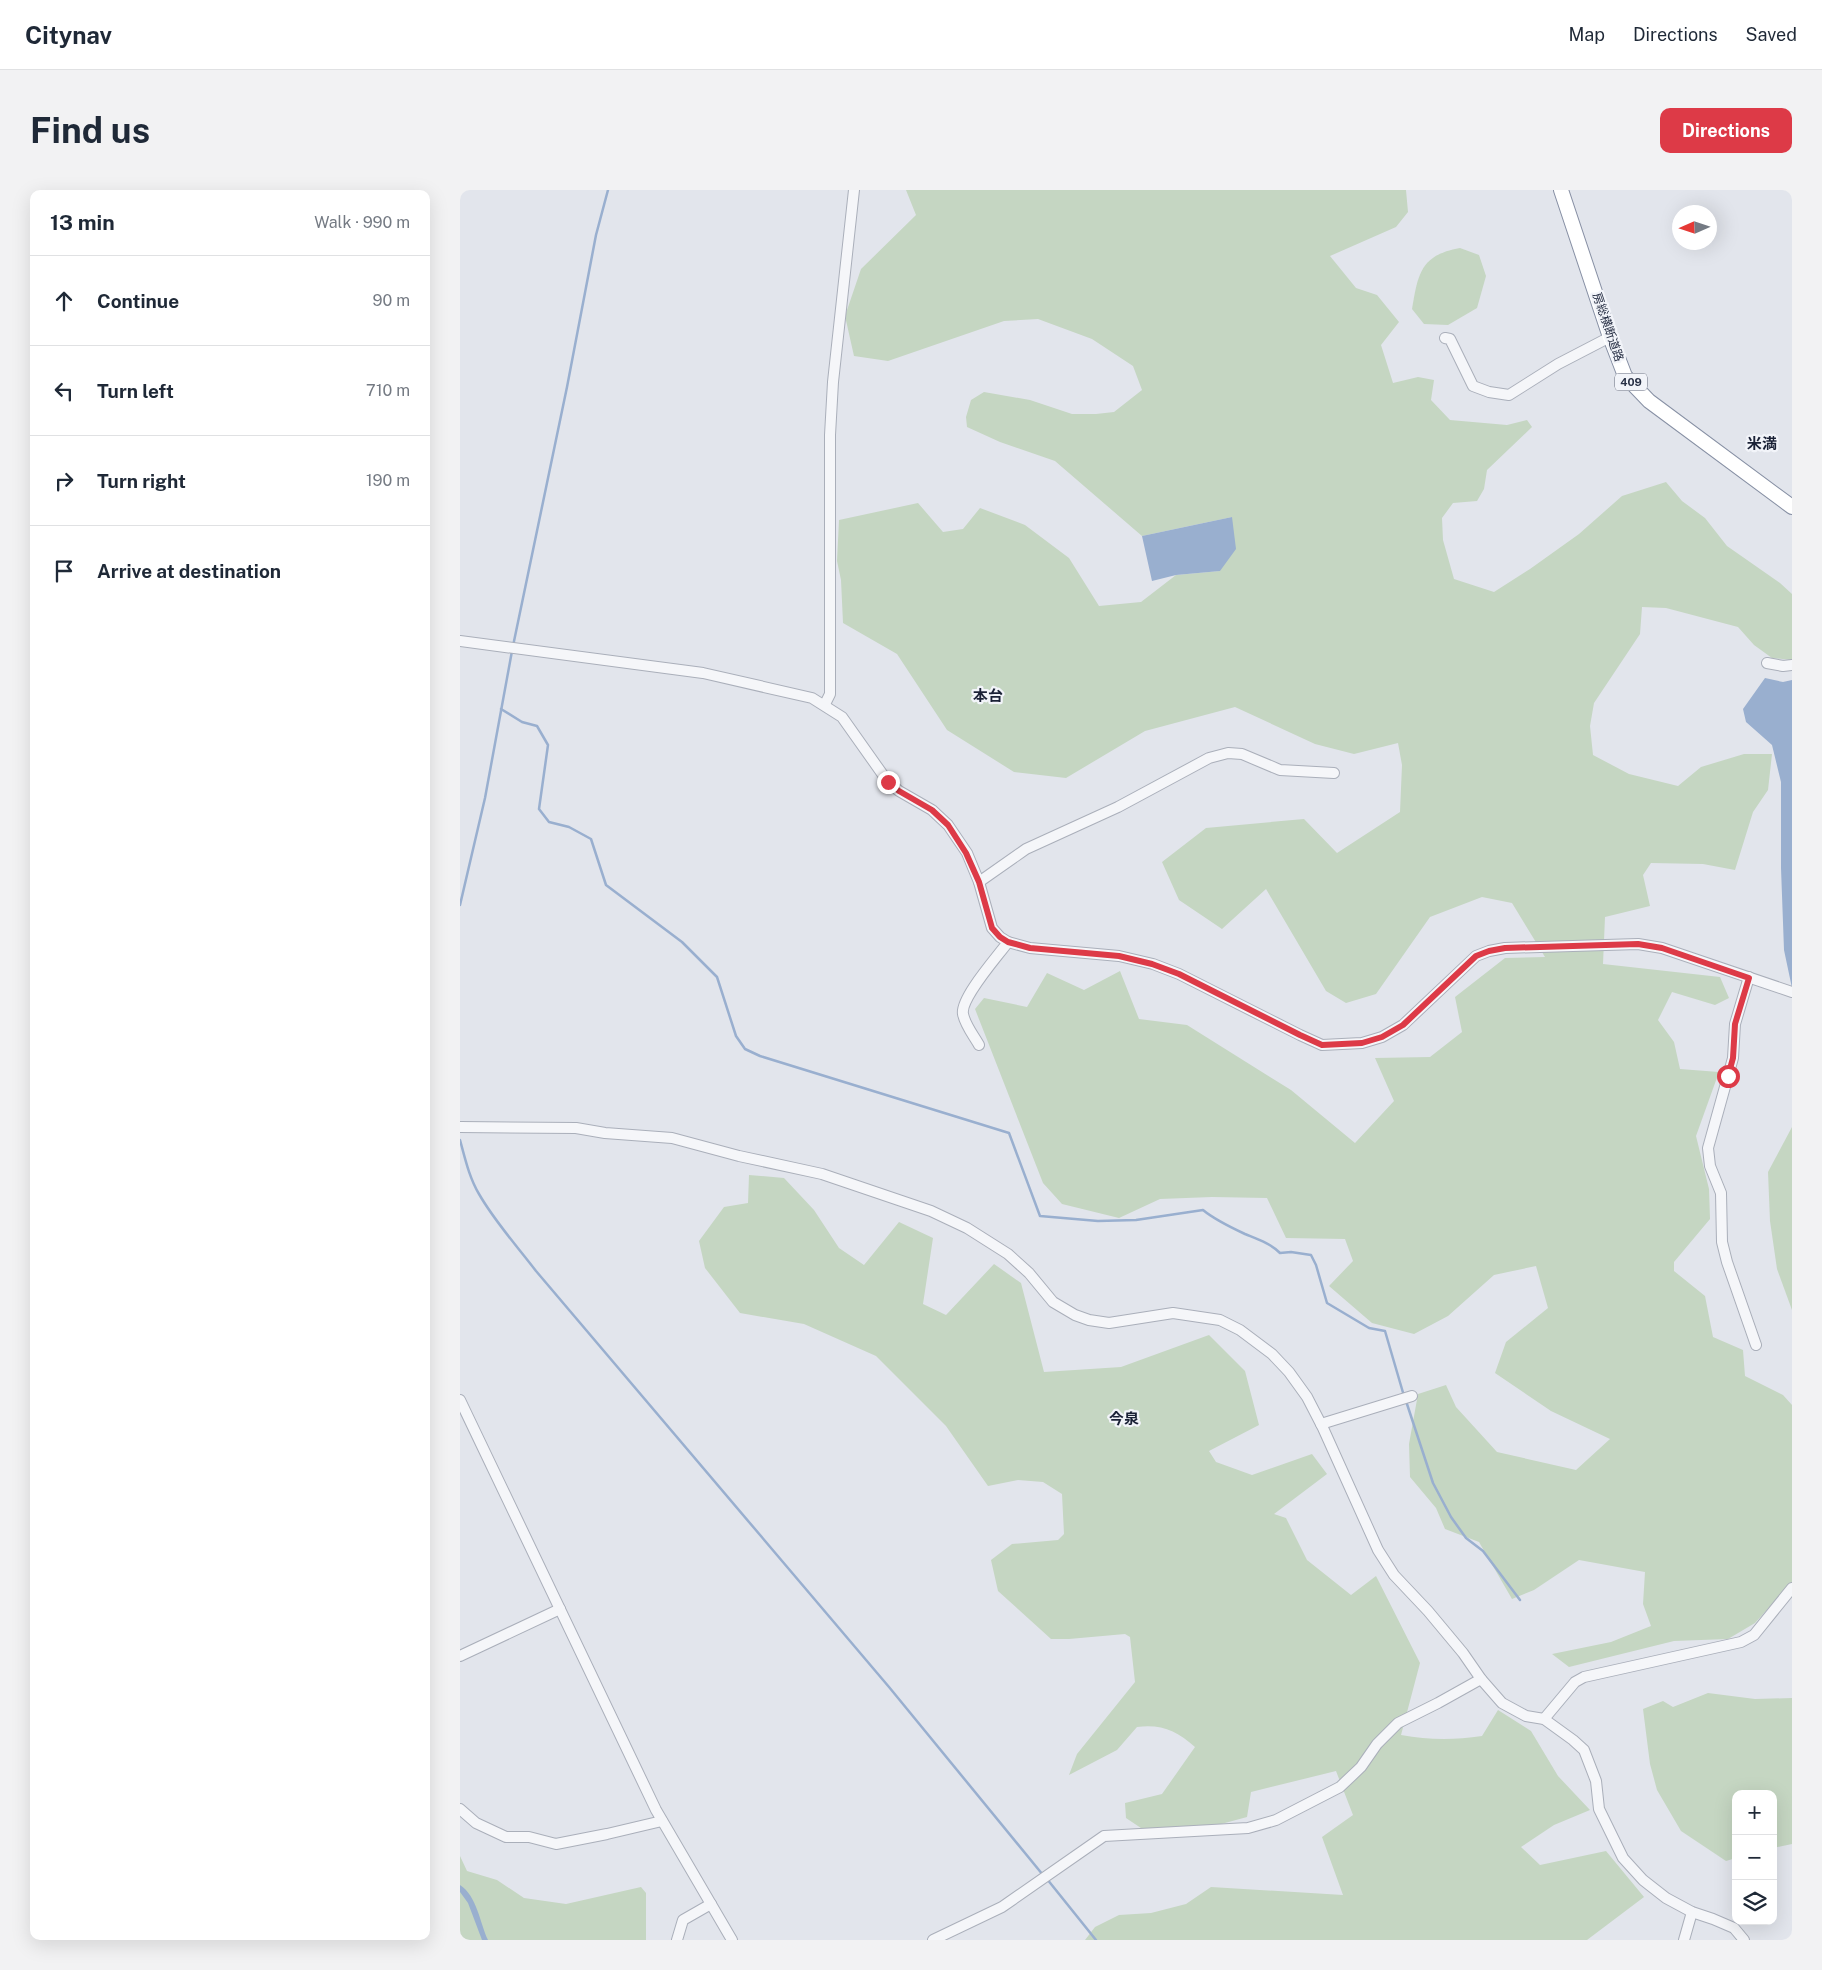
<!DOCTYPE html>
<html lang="en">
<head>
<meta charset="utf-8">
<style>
	body { margin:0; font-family:"Public Sans","Noto Sans JP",sans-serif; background:#f2f2f3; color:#1f2937 }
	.controls { position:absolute; right:15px; bottom:15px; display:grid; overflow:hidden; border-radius:10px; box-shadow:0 5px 20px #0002 }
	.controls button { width:45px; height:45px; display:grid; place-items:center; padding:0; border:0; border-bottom:1px solid #e0e1e3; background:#fff; color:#1f2937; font:25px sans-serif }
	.compass { position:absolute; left:1212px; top:15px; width:45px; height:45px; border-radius:50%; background:#fff; box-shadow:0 5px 20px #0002; rotate:267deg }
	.stop { position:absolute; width:15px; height:15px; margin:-11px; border:4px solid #dd3a47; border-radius:50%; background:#fff }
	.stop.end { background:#dd3a47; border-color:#fff; box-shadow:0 1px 5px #0008 }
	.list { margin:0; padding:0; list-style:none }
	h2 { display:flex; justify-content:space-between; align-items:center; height:65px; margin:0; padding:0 20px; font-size:21px }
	h2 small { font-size:16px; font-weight:400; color:#747a83 }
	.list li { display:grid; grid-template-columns:32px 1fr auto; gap:15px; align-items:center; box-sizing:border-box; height:90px; padding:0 20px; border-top:1px solid #e0e1e3 }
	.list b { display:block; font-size:19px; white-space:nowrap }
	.list em { font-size:16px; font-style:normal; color:#747a83 }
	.icon { flex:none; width:28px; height:28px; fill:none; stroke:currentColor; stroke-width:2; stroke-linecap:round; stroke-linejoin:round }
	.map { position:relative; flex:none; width:1332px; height:1750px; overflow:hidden; border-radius:10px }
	header { display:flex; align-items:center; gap:30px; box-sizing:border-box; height:70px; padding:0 25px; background:#fff; border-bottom:1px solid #e0e1e3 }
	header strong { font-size:24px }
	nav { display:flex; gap:28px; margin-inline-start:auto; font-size:18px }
	.intro { display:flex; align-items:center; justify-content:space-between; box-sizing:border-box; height:120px; padding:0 30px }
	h1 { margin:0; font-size:35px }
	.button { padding:12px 22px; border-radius:10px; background:#dd3a47; color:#fff; font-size:18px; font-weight:700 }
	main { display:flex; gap:30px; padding:0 30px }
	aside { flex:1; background:#fff; border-radius:10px; box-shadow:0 5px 20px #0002 }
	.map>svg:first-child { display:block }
	.green { fill:#c5d6c2 }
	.water { fill:#99afcf }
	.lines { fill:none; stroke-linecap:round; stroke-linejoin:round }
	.stream { stroke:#99afcf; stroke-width:2.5 }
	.minor-casing { stroke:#aaafba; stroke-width:12 }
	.highway-casing { stroke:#8790a4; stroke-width:16 }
	.minor { stroke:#f5f6f9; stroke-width:10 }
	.highway { stroke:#fff; stroke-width:14 }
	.route { stroke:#dd3a47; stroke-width:6 }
	.labels { text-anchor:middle; stroke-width:4.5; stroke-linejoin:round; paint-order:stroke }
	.shield { fill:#f2f4f9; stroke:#656b7b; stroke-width:1 }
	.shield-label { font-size:11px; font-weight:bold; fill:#283045 }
	.street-label { font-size:12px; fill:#283045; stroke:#f2f4f9 }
	.quarter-label { font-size:15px; font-weight:bold; fill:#1a2136; stroke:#f2f4f9 }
</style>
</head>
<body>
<header>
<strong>Citynav</strong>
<nav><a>Map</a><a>Directions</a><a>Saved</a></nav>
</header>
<div class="intro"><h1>Find us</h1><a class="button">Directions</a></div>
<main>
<aside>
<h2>13 min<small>Walk · 990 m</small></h2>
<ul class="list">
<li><svg class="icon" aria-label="ahead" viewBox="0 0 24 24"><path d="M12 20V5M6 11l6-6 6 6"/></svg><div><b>Continue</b></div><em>90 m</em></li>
<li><svg class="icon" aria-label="left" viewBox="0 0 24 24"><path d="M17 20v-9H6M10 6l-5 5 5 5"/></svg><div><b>Turn left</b></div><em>710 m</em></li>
<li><svg class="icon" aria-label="right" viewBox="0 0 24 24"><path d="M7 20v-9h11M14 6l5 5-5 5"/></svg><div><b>Turn right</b></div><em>190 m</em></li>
<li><svg class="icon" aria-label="arrive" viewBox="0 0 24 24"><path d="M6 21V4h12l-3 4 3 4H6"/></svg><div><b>Arrive at destination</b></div></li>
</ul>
</aside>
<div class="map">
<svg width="1332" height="1750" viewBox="0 0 1332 1750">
	<rect width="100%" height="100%" fill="#e2e5ec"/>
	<!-- green -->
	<g class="green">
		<polygon points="446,0 946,0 948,22 936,37 870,66 896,98 917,105 939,132 921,155 933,193 958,187 974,190 971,210 990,230 1047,235 1067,230 1072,237 1027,280 1024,299 1017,311 993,313 982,328 983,350 994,389 1034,402 1070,379 1119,344 1162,306 1206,292 1222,311 1245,328 1267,356 1320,393 1332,404 1332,470 1312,468 1294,455 1278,437 1206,418 1182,417 1180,444 1134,513 1130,536 1133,565 1169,584 1218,596 1241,577 1284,564 1312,564 1308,600 1293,622 1275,680 1243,674 1191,673 1183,685 1190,716 1145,727 1143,774 1260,787 1269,808 1255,815 1212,802 1198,830 1214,852 1220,879 1259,882 1236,946 1249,999 1250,1029 1214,1072 1214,1081 1245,1106 1253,1147 1283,1160 1285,1186 1323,1205 1332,1215 1332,1392 1295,1433 1268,1449 1214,1451 1109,1477 1092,1464 1151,1452 1191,1436 1183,1414 1185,1382 1119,1370 1074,1400 1052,1409 1019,1352 985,1339 976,1318 950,1287 949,1254 958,1204 986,1195 996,1217 1037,1262 1116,1280 1150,1249 1091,1221 1035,1183 1046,1152 1088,1118 1076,1076 1034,1085 988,1126 954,1144 912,1133 869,1096 893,1071 885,1049 826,1048 807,1008 752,1007 700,1009 659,1028 602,1014 583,993 515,819 524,808 567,817 587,783 624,800 660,781 679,829 727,835 831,900 895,953 934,911 915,868 970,867 1002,842 995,807 1045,768 1085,767 1052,713 1022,707 970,727 916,804 886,813 866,801 806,699 762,739 719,710 702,672 746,638 844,629 877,663 940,622 942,575 938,553 894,564 855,554 775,517 685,541 606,588 554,582 487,540 437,464 383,433 381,390 377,371 379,330 458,313 483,342 503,339 520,318 565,335 609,368 639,416 681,412 716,385 760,381 772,327 682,346 595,271 540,252 507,237 506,227 511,210 524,202 570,210 612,224 636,224 654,222 682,200 673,176 632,149 578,129 544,131 428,171 394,166 385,126 401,79 456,25"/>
		<path d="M1000 58 1019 65 1026 86 1017 118 988 135 964 134 952 119C958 83 961 65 1000 58Z"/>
		<polygon points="1332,937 1332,1120 1317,1079 1310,1031 1308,982"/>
		<path d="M289 985 324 988 354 1020 379 1058 404 1075 439 1032 473 1048 463 1114 486 1125 534 1074 561 1093 584 1182 661 1177 749 1145 785 1181 799 1235 749 1261 756 1272 792 1285 852 1264 867 1284 814 1324 826 1328 847 1370 891 1405 916 1386 960 1473 941 1545C969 1550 994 1550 1022 1546L1038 1520 1071 1541 1098 1586 1130 1620 1094 1635 1061 1657 1080 1675 1146 1661 1184 1707 1127 1750H625L635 1737 659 1725 691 1723 726 1714 751 1697 883 1705 862 1647 893 1625 876 1581 791 1602 787 1627 728 1643 681 1638 666 1628 665 1613 702 1604 735 1557C717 1541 702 1534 677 1537L657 1560 609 1585 617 1564 675 1492 670 1447 665 1444 609 1449H591L538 1401 531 1370 552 1354 598 1350 604 1344 602 1304 583 1292 558 1290 528 1296 486 1236 416 1166 344 1134 280 1123 245 1078 239 1051 264 1017 288 1013Z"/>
		<polygon points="1248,1503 1295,1509 1332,1508 1332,1654 1313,1658 1313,1604 1276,1604 1276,1668 1266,1671 1221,1641 1197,1600 1190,1574 1183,1519 1203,1511 1213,1517"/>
		<polygon points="0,1666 7,1681 37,1690 64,1708 106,1714 181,1697 186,1703 186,1750 0,1750"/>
	</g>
	<!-- water -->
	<g class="water">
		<polygon points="772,327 776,359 760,381 716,385 692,391 682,346"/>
		<polygon points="1305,488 1323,492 1332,490 1332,798 1324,760 1321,678 1321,592 1312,555 1286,532 1283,519"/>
		<path d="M0 1695C17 1706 20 1733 28 1750H22L8 1713 0 1702Z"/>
	</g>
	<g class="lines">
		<!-- stream -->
		<g class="stream">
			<polyline points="53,456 107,197 136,45 148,0"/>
			<path d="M41 519 62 532 77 536 88 555 79 619 89 632 109 637 131 649 146 695 222 752 257 787 276 846 285 859 300 866 549 943 580 1026 638 1031 676 1030 743 1020C755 1030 770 1037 785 1044 797 1049 810 1053 820 1063L831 1062 851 1065 856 1075 867 1113 909 1138 925 1141 944 1206"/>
			<polyline points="0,715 25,608 52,461"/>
			<path d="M0 950C5 968 9 987 19 1004 35 1032 57 1056 76 1081L429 1497 583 1685"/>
			<polyline points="946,1211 973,1293 991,1327 1006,1348 1023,1361 1060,1410"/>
			<polyline points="587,1689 636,1750"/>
		</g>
		<defs>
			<g id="minor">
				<polyline points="985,148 990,149 1013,196 1029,202 1049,205 1098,174 1150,147"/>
				<polyline points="0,451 243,483 352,508 382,527 428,592 439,601 472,620 488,635 507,663 519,692 532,738 540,747 548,752 570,758 659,766 693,774 719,784 840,845 862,855 902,853 922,847 943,835 1016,766 1029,761 1045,758 1178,754 1202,758 1332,802"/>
				<polyline points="1307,473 1323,476 1332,475"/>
				<polyline points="365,514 370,504 370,245 373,192 394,0"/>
				<polyline points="519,692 566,659 658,617 749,568 768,563 782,564 820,580 874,583"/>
				<polyline points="1289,787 1275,834 1273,868 1248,958 1250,976 1261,1003 1262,1052 1267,1072 1296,1155"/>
				<path d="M519 855C514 846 505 835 503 824 500 808 538 766 548 752"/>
				<polyline points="0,937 116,938 145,943 212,948 279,966 362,984 471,1021 507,1038 548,1064 569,1083 593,1112 615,1125 629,1130 649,1133 713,1123 760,1130 780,1140 812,1164 829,1182 847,1207 863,1238 918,1360 934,1385 968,1421 1003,1463 1021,1489 1042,1513 1066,1526 1084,1529 1113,1550 1124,1560 1136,1591 1139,1619 1163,1668 1183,1690 1206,1708 1232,1722 1253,1729 1274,1738 1284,1750"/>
				<polyline points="0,1210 196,1620 272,1750"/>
				<polyline points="861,1234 952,1206"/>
				<polyline points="0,1466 100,1419"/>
				<polyline points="1084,1529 1115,1492 1124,1487 1281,1452 1294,1445 1332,1398"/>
				<polyline points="0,1619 16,1633 46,1647 69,1647 96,1654 147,1644 202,1631"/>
				<polyline points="217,1750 223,1730 251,1714"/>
				<polyline points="473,1750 542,1717 644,1646 788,1638 816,1630 880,1597 901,1577 917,1554 938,1533 978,1513 1021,1489"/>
				<polyline points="1224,1750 1232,1722"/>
			</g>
			<polyline id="highway" points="1101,0 1150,147 1165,186 1189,211 1332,317"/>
		</defs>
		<!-- minor casing -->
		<use href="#minor" class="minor-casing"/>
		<!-- highway casing -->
		<use href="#highway" class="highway-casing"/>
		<!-- minor -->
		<use href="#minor" class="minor"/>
		<!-- highway -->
		<use href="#highway" class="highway"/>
	</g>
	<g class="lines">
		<!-- route -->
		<polyline class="route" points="428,592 439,601 472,620 488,635 506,663 519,692 532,738 540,747 548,752 570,758 659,766 692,774 719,784 840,845 862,855 902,853 922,847 943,835 1016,766 1029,761 1045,758 1178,754 1202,758 1289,788 1275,834 1273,868 1268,886"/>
	</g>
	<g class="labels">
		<!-- shield labels -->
		<rect class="shield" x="1155" y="183.5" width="32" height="17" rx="4"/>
		<g class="shield-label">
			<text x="1171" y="196">409</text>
		</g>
		<!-- street labels -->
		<g class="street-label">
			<text transform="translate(1148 137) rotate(71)" y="4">房総横断道路</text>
		</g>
		<!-- quarter labels -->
		<g class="quarter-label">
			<text x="1302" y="259">米満</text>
			<text x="528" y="511">本台</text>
			<text x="664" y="1234">今泉</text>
		</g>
	</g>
</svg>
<div class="controls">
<button>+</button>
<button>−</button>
<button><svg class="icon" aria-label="layers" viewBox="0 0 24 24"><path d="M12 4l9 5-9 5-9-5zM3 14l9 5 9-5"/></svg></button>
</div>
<svg class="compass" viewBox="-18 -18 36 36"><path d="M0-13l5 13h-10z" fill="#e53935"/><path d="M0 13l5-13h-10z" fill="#747a83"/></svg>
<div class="stop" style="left:1268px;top:886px"></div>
<div class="stop end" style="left:428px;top:592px"></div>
</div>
</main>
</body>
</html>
